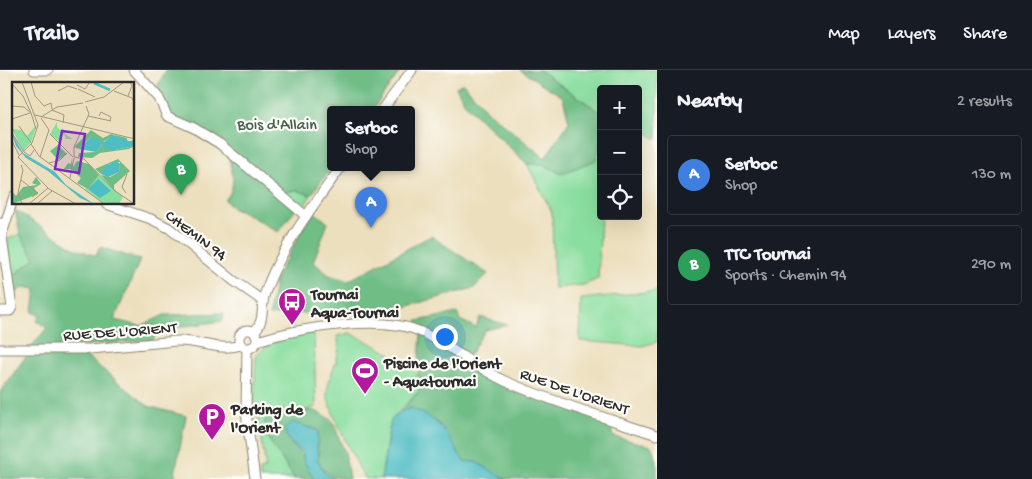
<!DOCTYPE html>
<html lang="en">
<head>
<meta charset="utf-8">
<style>
	body { margin:0; font-family:"Gochi Hand",sans-serif; background:#20242c; color:#f1f3f6 }
	.controls { position:absolute; right:15px; top:15px; display:grid; overflow:hidden; border-radius:5px; box-shadow:0 5px 20px #0002 }
	.controls button { width:45px; height:45px; display:grid; place-items:center; padding:0; border:0; border-bottom:1px solid #363941; background:#171b24; color:#f1f3f6; font:25px sans-serif }
	.you { position:absolute; left:444px; top:266px; width:18px; height:18px; margin:-12px; border:4px solid #fff; border-radius:50%; background:#1a73e8; box-shadow:0 0 0 8px #1a73e833 }
	.badge { display:grid; place-items:center; width:32px; height:32px; border-radius:50%; background:#1a73e8; color:#fff; font-size:16px; font-weight:700 }
	.pin { position:absolute; translate:-50% -41px; filter:drop-shadow(0 1px 2px #0008) }
	.pin::after { content:''; position:absolute; top:26px; width:18px; height:15px; background:inherit; clip-path:polygon(0 0,100% 0,50% 100%) }
	.popup { position:absolute; left:327px; top:36px; width:88px; height:65px; box-sizing:border-box; display:grid; place-content:center; border-radius:5px; background:#171b24; filter:drop-shadow(0 1px 4px #0005); font-size:16px; white-space:nowrap; color:#9ea1a6 }
	.popup b { font-size:19px; color:#f1f3f6 }
	.popup::after { content:''; position:absolute; left:50%; top:100%; margin-left:-10px; border:10px solid transparent; border-top-color:#171b24 }
	.list { margin:0; padding:0; list-style:none }
	h2 { display:flex; justify-content:space-between; align-items:center; height:65px; margin:0; padding:0 20px; font-size:21px }
	h2 small { font-size:16px; font-weight:400; color:#9ea1a6 }
	.list li { display:grid; grid-template-columns:32px 1fr auto; gap:15px; align-items:center; box-sizing:border-box; height:80px; margin:0 10px 10px; padding:0 10px; border:1px solid #363941; border-radius:5px }
	.list b { display:block; font-size:19px; white-space:nowrap }
	.list p { margin:0; font-size:16px; white-space:nowrap; color:#9ea1a6 }
	.list em { font-size:16px; font-style:normal; color:#9ea1a6 }
	.icon { flex:none; width:28px; height:28px; fill:none; stroke:currentColor; stroke-width:2; stroke-linecap:round; stroke-linejoin:round }
	.map { position:relative; flex:none; width:657px; height:409px; overflow:hidden }
	header { display:flex; align-items:center; gap:30px; box-sizing:border-box; height:70px; padding:0 25px; background:#171b24; border-bottom:1px solid #363941 }
	header strong { font-size:24px }
	nav { display:flex; gap:28px; margin-inline-start:auto; font-size:18px }
	main { display:flex }
	aside { flex:1; background:#171b24 }
	.map>svg:first-child { display:block }
	.green { fill:#8ade9f; stroke:#5a8465 }
	.forest { fill:#6fbd86; stroke:#4d7458 }
	.water { fill:#4fbdc4; stroke:#3d7478 }
	.lines { fill:none; stroke-linecap:round; stroke-linejoin:round }
	.minor-casing { stroke:#8c8574; stroke-width:11 }
	.minor { stroke:#fff; stroke-width:9 }
	.labels { text-anchor:middle; stroke-width:4.5; stroke-linejoin:round; paint-order:stroke }
	.park-label { font-size:16px; fill:#48614e; stroke:#fdfcf7 }
	.street-label { font-size:16px; fill:#2b2b2b; stroke:#fdfcf7 }
	.poi-label { font-size:16px; font-weight:bold; fill:#2b2b2b; stroke:#fdfcf7; text-anchor:start }
	.inset-river { fill:none; stroke:#4fbdc4; stroke-width:2.5 }
	.inset-road { fill:none; stroke:#9f9783; stroke-width:1 }
	.view { fill:#7b2cbf; fill-opacity:0.15; stroke:#7b2cbf; stroke-width:2.5 }
	.inset-edge { fill:none; stroke:#2b2b2b; stroke-width:2.5 }
</style>
</head>
<body>
<header>
<strong>Trailo</strong>
<nav><a>Map</a><a>Layers</a><a>Share</a></nav>
</header>
<main>
<div class="map">
<svg width="657" height="409" viewBox="0 0 657 409">
	<rect width="100%" height="100%" fill="#fdfcf7"/>
	<filter id="ink" filterUnits="userSpaceOnUse"><feTurbulence type="fractalNoise" baseFrequency=".02" numOctaves="2"/><feDisplacementMap in="SourceGraphic" scale="10" xChannelSelector="R" yChannelSelector="G"/><feConvolveMatrix kernelMatrix="1 2 1 2 8 2 1 2 1" color-interpolation-filters="sRGB"/></filter>
	<filter id="wash" filterUnits="userSpaceOnUse"><feTurbulence type="fractalNoise" baseFrequency=".0096" numOctaves="4" result="noise"/><feDisplacementMap in="SourceGraphic" scale="20" xChannelSelector="R" yChannelSelector="G"/><feGaussianBlur stdDeviation="1.12" result="paint"/><feColorMatrix in="noise" values="0 0 0 0 0 0 0 0 0 0 0 0 0 0 0 0 0 1.4 0 .05"/><feComposite in="paint" operator="in"/></filter>
	<g filter="url(#wash)">
		<rect width="100%" height="100%" fill="#ecdfbd"/>
		<!-- green -->
		<g class="green">
			<polygon points="539,0 657,0 657,69 643,60 638,69 638,19 601,19 601,43"/>
			<polygon points="601,69 601,146 598,209 583,215 554,218 552,142 527,94 596,90"/>
			<polygon points="279,118 285,122 296,120 311,125 303,138"/>
			<polygon points="20,164 35,189 10,208 8,169"/>
			<polygon points="657,221 657,272 642,276 580,271 581,229"/>
			<path d="M314 263 316 337 303 341 279 340 267 367 295 409H260V400L266 398 258 347 253 345 256 286C268 270 295 266 314 263Z"/>
			<path d="M350 263C376 276 409 290 425 315 415 326 402 337 393 348 388 354 383 398 381 409H366C358 398 328 337 327 325 327 305 344 286 337 266Z"/>
		</g>
		<!-- forest -->
		<g class="forest">
			<path d="M166 0H401L373 39H331L332 97 311 125 296 120 285 122 268 112 296 139 278 162 240 140 233 139 225 130C237 117 232 102 229 86L167 46 154 22Z"/>
			<polygon points="520,0 539,0 601,43 601,69 596,90 561,104 543,94 527,94 466,35 456,17 463,13 487,41 545,88 569,52 563,27"/>
			<polygon points="15,140 74,178 96,186 100,177 140,190 114,250 141,256 164,245 224,243 223,251 155,260 154,270 29,279 47,258 37,251 40,246 33,242 36,219 23,217 14,225 10,208 35,189 20,164"/>
			<polygon points="313,141 328,153 313,192 329,205 348,211 431,166 488,204 474,218 397,239 346,244 319,242 269,246 276,207"/>
			<polygon points="457,243 460,250 476,258 480,247 507,255 485,260 469,286 420,257 417,251"/>
			<polygon points="421,263 511,318 612,353 612,366 651,376 657,390 657,409 506,409 476,392 464,392 439,353 411,338 400,342 425,315 418,305"/>
			<polygon points="30,281 82,283 148,336 186,346 174,409 0,409 0,322"/>
			<path d="M279 340 315 341 332 350 345 383 349 409C332 409 325 404 317 389L319 387 317 377 318 361 314 358H302L291 374C306 385 305 394 314 409H295L267 367 265 350Z"/>
		</g>
		<!-- water -->
		<g class="water">
			<path d="M411 338C445 352 445 363 464 391L476 392 506 409H381L391 350 400 342Z"/>
			<path d="M292 352 318 361 317 377 319 387 317 389 325 403 334 409H314L303 390V383C294 376 286 371 285 359Z"/>
		</g>
	</g>
	<g filter="url(#ink)">
		<g class="lines">
			<defs>
				<g id="minor">
					<polyline points="34,0 48,0"/>
					<polyline points="134,0 159,28 167,46 194,58 220,74 306,146"/>
					<polyline points="383,39 412,0"/>
					<polyline points="106,134 151,149 169,158 234,211 263,231"/>
					<polyline points="0,153 12,237 10,241 0,241"/>
					<polyline points="3,161 14,126"/>
					<circle cx="248" cy="269" r="9"/>
					<path d="M254 262C266 250 260 237 265 223 280 179 315 133 341 97"/>
					<path d="M257 271C298 258 382 244 421 262 452 276 477 299 507 312 555 333 607 348 657 365"/>
					<path d="M0 279H90L177 271C198 270 220 282 241 275"/>
					<polyline points="247,279 246,342 255,409"/>
				</g>
			</defs>
			<!-- minor casing -->
			<use href="#minor" class="minor-casing"/>
			<!-- minor -->
			<use href="#minor" class="minor"/>
		</g>
	</g>
	<!-- icons -->
	<defs>
		<symbol id="bus-pin" viewBox="-11 -11 22 30"><path d="M0 17L-7.5 6A9.5 9.5 0 1 1 7.5 6Z" fill="#b5179e" stroke="#fdfcf7"/><path d="M-5-6H5V4H4V6H2V4H-2V6H-4V4H-5ZM-3.5-4V0h7V-4ZM-3.5 1.2v1.5H-2V1.2ZM2 1.2v1.5H3.5V1.2Z" fill="#fff"/></symbol>
		<symbol id="stadium-pin" viewBox="-11 -11 22 30"><path d="M0 17L-7.5 6A9.5 9.5 0 1 1 7.5 6Z" fill="#b5179e" stroke="#fdfcf7"/><path d="M0-5a6.5 5 0 1 0 0 10a6.5 5 0 1 0 0-10ZM-3.5-1.8h7v3.6h-7Z" fill="#fff"/></symbol>
		<symbol id="parking-pin" viewBox="-11 -11 22 30"><path d="M0 17L-7.5 6A9.5 9.5 0 1 1 7.5 6Z" fill="#b5179e" stroke="#fdfcf7"/><path d="M-3.5-5.5H1a3.5 3.5 0 0 1 0 7H-1V5.5H-3.5ZM-1-3.4V-.6H.8a1.4 1.4 0 0 0 0-2.8Z" fill="#fff"/></symbol>
	</defs>
	<g fill-rule="evenodd">
		<use href="#bus-pin" x="276" y="216" width="32" height="43"/>
		<use href="#stadium-pin" x="349" y="285" width="32" height="43"/>
		<use href="#parking-pin" x="196" y="331" width="32" height="43"/>
	</g>
	<g class="labels">
		<!-- park labels -->
		<g class="park-label">
			<text x="277" y="59">Bois d'Allain</text>
		</g>
		<!-- street labels -->
		<g class="street-label">
			<text transform="translate(197 164) rotate(37)" y="6">CHEMIN 94</text>
			<text transform="translate(120 260) rotate(-4)" y="6">RUE DE L'ORIENT</text>
			<text transform="translate(575 320) rotate(19)" y="6">RUE DE L'ORIENT</text>
		</g>
		<!-- poi labels -->
		<g class="poi-label">
			<text x="311" y="229">Tournai<tspan x="311" dy="18">Aqua-Tournai</tspan></text>
			<text x="384" y="298">Piscine de l'Orient<tspan x="384" dy="18">- Aquatournai</tspan></text>
			<text x="231" y="344">Parking de<tspan x="231" dy="18">l'Orient</tspan></text>
		</g>
	</g>
	<!-- overview -->
	<g transform="translate(12 12)">
		<rect width="122" height="122" fill="#ecdfbd"/>
		<path d="M45 40V45L49 49 51 46 53 52 61 57H54L52 52 47 59 38 52ZM25 42 19 60 11 69 0 47 9 48 15 54ZM87 93 111 115 107 122H92L73 107Z" fill="#8ade9f"/>
		<path d="M79 48 91 56 99 52 115 56V60L122 58V64L117 67 88 71 80 76 66 75 67 71 84 70 91 62 103 68 118 65 120 61 113 60 102 53 88 62 79 55 67 67 62 65ZM46 63 55 72 46 78 38 69ZM60 76 61 85 65 79 77 82 87 93 76 107 65 101 69 96 59 87H52L56 81 59 82ZM106 77 118 89 102 103V108L89 93 98 95 107 90 108 80 97 82 89 92 83 87ZM24 95 29 102 22 106 26 112 0 122V109L4 114 11 105 25 103 20 101Z" fill="#6fbd86"/>
		<path d="M0 52 11 71 43 90 54 103 82 122 68 116 36 89 14 76 4 64ZM101 53 122 61 118 65 103 68 93 67 91 62 84 70 67 67 79 55 92 60ZM104 79 108 82 107 90 96 95 89 92 94 84ZM86 97 99 109 88 116 76 107Z" fill="#4fbdc4"/>
		<path class="inset-river" d="M82 1 98 8"/>
		<path class="inset-road" d="M19 0 23 14 32 24 39 21 40 27M0 2 11 14 19 31M65 3 73 7 78 0M66 7 83 15M46 9 56 4 65 7M102 9 120 16 123 21M116 14 120 4 118 0M73 20 92 15 112 0M0 24 12 25 19 31M40 28 52 33 51 41M19 31 24 47M23 33 123 57M76 34 99 39M87 34 89 30 99 35 98 39M29 35 45 25 71 21M0 37 18 31M7 44 19 61M0 51 12 70 18 74 22 68M38 52 61 75M0 59 7 73M19 62 27 74 92 122M6 75 20 61 26 43 10 0M6 75 37 107 64 122M28 75 37 48 29 36M62 75 72 77 103 109 121 121M62 75V65L77 32 74 24M37 81 48 78 55 71M9 83 11 88 6 111 10 122M58 96 62 76M9 98 26 111 20 115M114 111 110 105 115 92M17 122 36 106M25 122 40 109"/>
		<path class="view" d="M50 49 73 52 67 91 43 87Z"/>
		<rect width="122" height="122" class="inset-edge"/>
	</g>
</svg>
<div class="controls">
<button>+</button>
<button>−</button>
<button><svg class="icon" aria-label="locate" viewBox="0 0 24 24"><circle cx="12" cy="12" r="6"/><path d="M12 2v4M12 18v4M2 12h4M18 12h4"/></svg></button>
</div>
<div class="you"></div>
<div class="pin badge" style="left:371px;top:158px;background:#3f7fe0">A</div>
<div class="popup"><b>Serboc</b>Shop</div>
<div class="pin badge" style="left:181px;top:125px;background:#2e9e5b">B</div>
</div>
<aside>
<h2>Nearby<small>2 results</small></h2>
<ul class="list">
<li><span class="badge" style="background:#3f7fe0">A</span><div><b>Serboc</b><p>Shop</p></div><em>130 m</em></li>
<li><span class="badge" style="background:#2e9e5b">B</span><div><b>TTC Tournai</b><p>Sports · Chemin 94</p></div><em>290 m</em></li>
</ul>
</aside>
</main>
</body>
</html>
